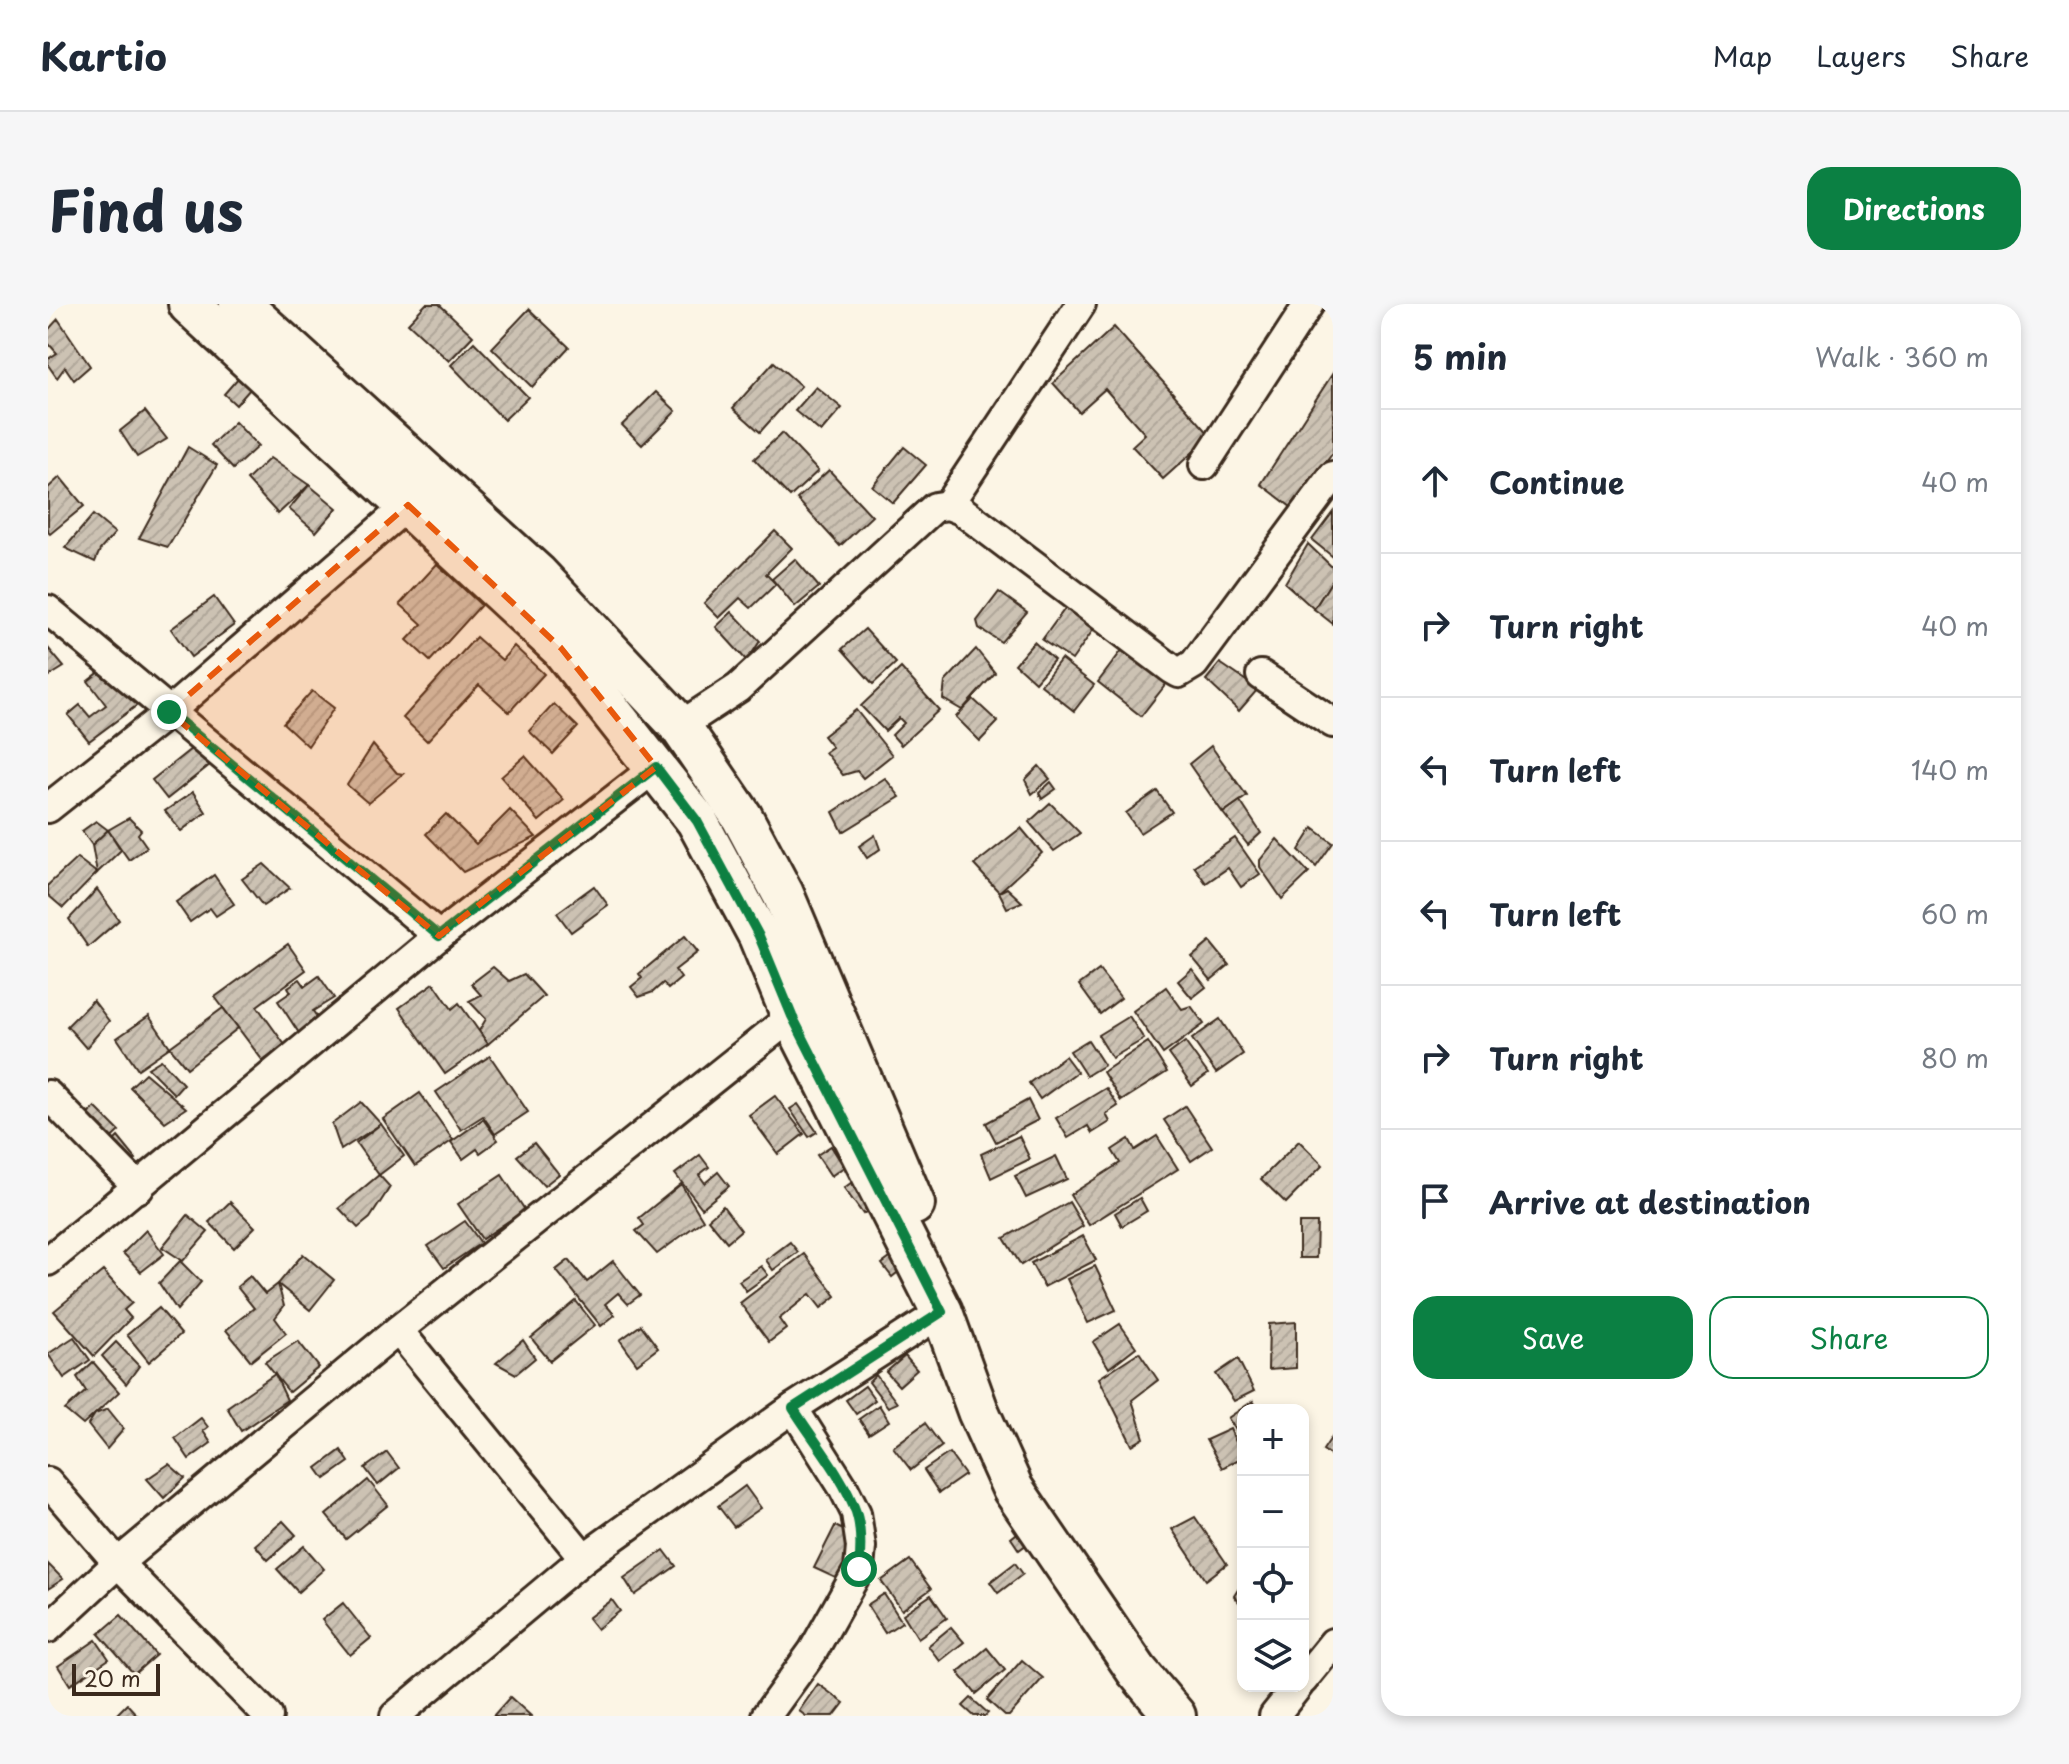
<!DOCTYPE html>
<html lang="en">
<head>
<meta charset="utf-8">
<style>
	body { margin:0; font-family:"Playpen Sans",sans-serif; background:#f6f6f7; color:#1f2937 }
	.controls { position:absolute; right:24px; bottom:24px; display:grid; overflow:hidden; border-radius:16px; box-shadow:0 4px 12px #0003 }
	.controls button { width:72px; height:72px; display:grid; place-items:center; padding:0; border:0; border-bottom:2px solid #e0e1e3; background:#fff; color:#1f2937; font:40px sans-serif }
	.scale { position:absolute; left:24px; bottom:20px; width:88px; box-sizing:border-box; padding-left:8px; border:4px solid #3b2a1e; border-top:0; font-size:22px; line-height:28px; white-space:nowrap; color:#3b2a1e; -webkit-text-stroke:6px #fcf5e5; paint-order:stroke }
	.stop { position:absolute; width:24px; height:24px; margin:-18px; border:6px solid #0b8043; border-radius:50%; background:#fff }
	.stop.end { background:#0b8043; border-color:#fff; box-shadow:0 2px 8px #0008 }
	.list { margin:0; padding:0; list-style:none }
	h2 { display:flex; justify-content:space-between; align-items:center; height:104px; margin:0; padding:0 32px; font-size:34px }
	h2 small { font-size:26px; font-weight:400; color:#747a83 }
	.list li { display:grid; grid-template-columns:52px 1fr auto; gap:24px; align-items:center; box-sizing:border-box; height:144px; padding:0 32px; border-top:2px solid #e0e1e3 }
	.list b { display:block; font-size:30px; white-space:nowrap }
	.list em { font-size:26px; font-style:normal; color:#747a83 }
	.actions { display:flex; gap:16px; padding:24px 32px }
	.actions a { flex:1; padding:18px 0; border:2px solid #0b8043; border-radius:24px; text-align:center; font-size:28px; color:#0b8043 }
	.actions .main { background:#0b8043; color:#fff }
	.icon { flex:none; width:44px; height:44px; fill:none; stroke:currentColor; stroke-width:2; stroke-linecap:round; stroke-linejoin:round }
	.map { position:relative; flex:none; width:1285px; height:1412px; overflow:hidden; border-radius:24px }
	header { display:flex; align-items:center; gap:48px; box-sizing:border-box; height:112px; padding:0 40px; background:#fff; border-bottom:2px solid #e0e1e3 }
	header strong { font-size:38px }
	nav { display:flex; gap:44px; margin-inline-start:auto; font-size:28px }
	.intro { display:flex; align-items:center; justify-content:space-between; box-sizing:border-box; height:192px; padding:0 48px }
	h1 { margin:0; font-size:56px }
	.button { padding:20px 36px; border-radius:24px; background:#0b8043; color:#fff; font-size:28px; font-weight:700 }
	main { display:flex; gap:48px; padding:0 48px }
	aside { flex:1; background:#fff; border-radius:24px; box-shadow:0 4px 12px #0003 }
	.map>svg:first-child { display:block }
	.building { fill:url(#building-hatch); stroke:#3b2a1e; stroke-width:2 }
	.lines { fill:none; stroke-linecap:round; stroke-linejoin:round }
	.street-casing { stroke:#3b2a1e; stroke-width:34 }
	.secondary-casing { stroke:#3b2a1e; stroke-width:46 }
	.street { stroke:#fcf5e5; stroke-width:28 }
	.secondary { stroke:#fcf5e5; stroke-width:40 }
	.route { stroke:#0b8043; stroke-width:10 }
	.marked { fill:#e8590c; fill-opacity:0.2; stroke:#e8590c; stroke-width:6; stroke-dasharray:16 10; stroke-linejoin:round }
</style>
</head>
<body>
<header>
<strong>Kartio</strong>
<nav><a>Map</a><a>Layers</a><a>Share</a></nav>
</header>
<div class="intro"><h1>Find us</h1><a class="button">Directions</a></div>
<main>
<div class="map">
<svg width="1285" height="1412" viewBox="0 0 1285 1412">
	<defs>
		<pattern id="building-hatch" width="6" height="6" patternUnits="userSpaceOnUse" patternTransform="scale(2)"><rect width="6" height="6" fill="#ccc2b3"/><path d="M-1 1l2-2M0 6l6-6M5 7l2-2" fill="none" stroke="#b0a79a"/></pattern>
	</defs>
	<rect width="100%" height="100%" fill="#fcf5e5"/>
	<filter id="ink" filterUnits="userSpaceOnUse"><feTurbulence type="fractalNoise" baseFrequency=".0125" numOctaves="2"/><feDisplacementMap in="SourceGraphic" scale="16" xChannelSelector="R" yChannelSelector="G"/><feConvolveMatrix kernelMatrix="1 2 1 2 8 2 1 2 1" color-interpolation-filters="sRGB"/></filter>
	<g filter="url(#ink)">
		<!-- building -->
		<g class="building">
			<polygon points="378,0 391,0 425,32 401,57 360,19"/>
			<polygon points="481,5 521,43 484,83 444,44"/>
			<polygon points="10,15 42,62 26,76 17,63 9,74 0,61 0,55 9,49 0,39 0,26"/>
			<polygon points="1066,23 1163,132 1115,175 1084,142 1097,130 1057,85 1031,108 1005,79"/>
			<polygon points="426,38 480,93 456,116 403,61"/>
			<polygon points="726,58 753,82 712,128 685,104"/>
			<polygon points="198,65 210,76 188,101 176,90"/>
			<polygon points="1285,69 1285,149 1243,203 1213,180"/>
			<polygon points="768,83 794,104 773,128 747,107"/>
			<polygon points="608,88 628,107 594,141 574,121"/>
			<polygon points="97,107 119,135 89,153 72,127"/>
			<polygon points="187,118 210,142 185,165 163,141"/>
			<polygon points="734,129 770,167 742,193 706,155"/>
			<polygon points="140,143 169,161 120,243 91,234"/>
			<polygon points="856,143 878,161 845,199 824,182"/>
			<polygon points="222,154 261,181 230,210 199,176"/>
			<polygon points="781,166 824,212 792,242 749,195"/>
			<polygon points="12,173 36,202 2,230 0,228 0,184"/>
			<polygon points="261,181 289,204 268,228 241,205"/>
			<polygon points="1285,208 1285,253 1264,236"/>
			<polygon points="45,211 67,229 52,246 47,258 17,244"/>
			<polygon points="727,227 744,244 718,270 728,280 703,304 692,294 671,314 656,299"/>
			<polygon points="1260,240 1285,264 1285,275 1266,305 1237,279"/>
			<polygon points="747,255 771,283 747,303 724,275"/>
			<polygon points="389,260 433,301 382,357 359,336 374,320 352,300"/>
			<polygon points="1285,275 1285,320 1266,305"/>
			<polygon points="951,288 979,308 953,338 931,324 929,317"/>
			<polygon points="166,293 186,321 143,353 123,325"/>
			<polygon points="1021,299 1050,319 1024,356 994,336"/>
			<polygon points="684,308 712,337 699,357 668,323"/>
			<polygon points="817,325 848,359 825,380 794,345"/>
			<polygon points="428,333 454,356 466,342 496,370 461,408 431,381 379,437 355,414"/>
			<polygon points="986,338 1006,356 987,378 967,360"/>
			<polygon points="1078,341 1122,375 1093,412 1050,378"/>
			<polygon points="0,344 16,363 0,373"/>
			<polygon points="928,345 947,369 914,406 895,395 897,378"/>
			<polygon points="1013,355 1046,381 1026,407 993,381"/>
			<polygon points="1172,359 1210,385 1191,407 1158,376"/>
			<polygon points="62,360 92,399 41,437 20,411 32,401 42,413 58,401 40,377"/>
			<polygon points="853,364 891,406 853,441 844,431 856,419 851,414 837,427 813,402"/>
			<polygon points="264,387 286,404 260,442 235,419"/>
			<polygon points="925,395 950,418 932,437 908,413"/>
			<polygon points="506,400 530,423 505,450 481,427"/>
			<polygon points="808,406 844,451 815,474 809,467 795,471 777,448 784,443 775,432"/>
			<polygon points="153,437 168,456 119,495 104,476"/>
			<polygon points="325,441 349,469 355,470 320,499 299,481"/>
			<polygon points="1163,442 1199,492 1175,509 1141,460"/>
			<polygon points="477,452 516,496 491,517 453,473"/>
			<polygon points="991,462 1002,475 984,490 977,476"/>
			<polygon points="837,474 852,493 795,528 785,508"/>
			<polygon points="1003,478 1008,485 994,495 991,489"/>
			<polygon points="1109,487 1124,508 1092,529 1078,509"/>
			<polygon points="145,488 158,508 133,527 117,507"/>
			<polygon points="1192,497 1213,529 1200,541 1175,509"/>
			<polygon points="1002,499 1032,529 1006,547 981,518"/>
			<polygon points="462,506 488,533 415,568 378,530 398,510 428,540"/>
			<polygon points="81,514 93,526 90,530 99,543 81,556 60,526"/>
			<polygon points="48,517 60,526 44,541 34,527"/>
			<polygon points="973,524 994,549 951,588 926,561"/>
			<polygon points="1265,524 1285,539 1268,563 1251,546"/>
			<polygon points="60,526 73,546 49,569 44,541"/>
			<polygon points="827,531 832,545 819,554 811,542"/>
			<polygon points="1187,534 1212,570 1193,583 1180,564 1158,579 1146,562"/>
			<polygon points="1229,535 1261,569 1234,595 1212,563 1212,556"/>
			<polygon points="29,554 49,569 15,604 0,591 0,581"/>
			<polygon points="216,560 242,584 215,602 194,575"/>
			<polygon points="166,571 186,600 168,612 162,604 142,618 128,598"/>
			<polygon points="546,582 560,601 523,628 509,609"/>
			<polygon points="959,584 974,598 959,604 951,588"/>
			<polygon points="49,585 71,616 40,643 21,615"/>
			<polygon points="637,632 650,648 627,666 633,674 620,685 615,679 605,688 591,693 583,683 594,674 591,670"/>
			<polygon points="1162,638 1181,661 1163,676 1144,653"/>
			<polygon points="240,640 258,666 209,702 237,741 215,757 167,693"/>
			<polygon points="445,663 461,677 476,670 496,692 440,740 431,727 438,715 421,697 433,691 423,680"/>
			<polygon points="1144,665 1158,683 1144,694 1130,677"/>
			<polygon points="1051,666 1073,694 1052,710 1031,681"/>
			<polygon points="271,672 286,694 265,707 271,716 251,729 230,697 243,688 240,683 252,675 257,682"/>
			<polygon points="386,679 404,705 411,699 440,740 397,770 351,704"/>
			<polygon points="1118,683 1134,705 1143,702 1156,720 1115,750 1085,707"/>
			<polygon points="45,696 61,717 38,744 19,722"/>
			<polygon points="175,704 190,724 139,764 122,743"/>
			<polygon points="101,712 122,743 90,765 69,734"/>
			<polygon points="1081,712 1096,735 1064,754 1050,731"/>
			<polygon points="1172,715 1195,750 1168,769 1144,735"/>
			<polygon points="1040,736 1056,761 1038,772 1022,747"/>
			<polygon points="1100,738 1119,768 1073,797 1055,768"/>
			<polygon points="1137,738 1160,770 1144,782 1121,750"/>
			<polygon points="442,752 480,808 447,830 435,812 413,826 388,788"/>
			<polygon points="1017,752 1029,768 992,795 981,779"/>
			<polygon points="113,756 135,780 126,790 100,764"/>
			<polygon points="97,769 138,804 117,818 82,783"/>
			<polygon points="1058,784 1070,802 1058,810 1062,818 1044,829 1040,822 1020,834 1008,814"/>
			<polygon points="372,789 405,836 367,862 335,815"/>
			<polygon points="727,792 756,830 730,850 701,811"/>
			<polygon points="980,796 990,816 948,838 938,819"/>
			<polygon points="313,798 333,820 293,846 284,820"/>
			<polygon points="750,800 769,828 761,833 742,805"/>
			<polygon points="1137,802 1164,843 1143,857 1116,816"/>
			<polygon points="47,803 71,827 52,845 29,821"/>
			<polygon points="435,815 450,836 432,849 429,845 415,855 403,838"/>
			<polygon points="333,820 356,852 331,871 308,839"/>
			<polygon points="971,832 982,855 943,874 933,850"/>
			<polygon points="1109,832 1130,865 1041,921 1022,891 1072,859 1064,846 1081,835 1087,846"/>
			<polygon points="70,833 88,855 73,866 55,848"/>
			<polygon points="1251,837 1275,861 1238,899 1213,875"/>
			<polygon points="486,839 511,870 496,882 469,852"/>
			<polygon points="783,842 796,863 783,872 769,851"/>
			<polygon points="652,851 661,863 651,871 657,879 670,868 681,882 654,904 627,870"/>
			<polygon points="1008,852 1019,875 978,894 967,872"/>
			<polygon points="331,871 342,883 322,914 310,924 291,904"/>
			<polygon points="454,871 477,906 434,935 410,900"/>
			<polygon points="814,871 832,898 815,910 796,884"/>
			<polygon points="633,880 655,916 609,950 588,927 596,921 591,914"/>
			<polygon points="1092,894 1099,907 1074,922 1067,909"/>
			<polygon points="182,898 207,923 186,944 161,918"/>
			<polygon points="1021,898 1035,922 973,961 956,934"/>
			<polygon points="675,902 693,926 679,938 660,915"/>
			<polygon points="140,911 160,928 135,957 114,943"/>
			<polygon points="417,917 433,939 396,964 380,942"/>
			<polygon points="1251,919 1269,919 1268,954 1251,954"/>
			<polygon points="98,926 116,950 93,968 75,949"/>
			<polygon points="1035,932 1048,956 996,983 983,959"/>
			<polygon points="742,938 750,948 725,966 718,956"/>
			<polygon points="850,948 860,960 844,973 834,960"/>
			<polygon points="255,950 286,976 262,1006 230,980"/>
			<polygon points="756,950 788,992 773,1004 762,990 731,1015 738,1025 721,1038 692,999"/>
			<polygon points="521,956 539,978 565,957 592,991 580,1000 570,989 557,1000 567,1011 553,1022 508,966"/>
			<polygon points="132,957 153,978 129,1006 111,979"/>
			<polygon points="713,962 720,971 698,987 691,977"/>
			<polygon points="1047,962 1068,1006 1040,1019 1019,975"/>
			<polygon points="55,967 84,999 76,1006 83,1014 46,1052 6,1007"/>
			<polygon points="202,972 217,990 230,980 236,1002 227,1014 238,1029 203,1057 178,1026 206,1004 189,983"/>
			<polygon points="528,997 547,1021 502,1057 483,1034"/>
			<polygon points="111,1004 133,1030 101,1058 79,1031"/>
			<polygon points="1248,1018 1248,1064 1220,1066 1221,1020"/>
			<polygon points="1072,1020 1088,1043 1061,1064 1045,1038"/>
			<polygon points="593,1021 610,1044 589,1060 572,1036"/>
			<polygon points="26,1033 42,1056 16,1074 0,1050"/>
			<polygon points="475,1036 487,1054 468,1070 448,1059"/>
			<polygon points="250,1037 271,1063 241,1088 217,1058"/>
			<polygon points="68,1038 91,1062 78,1080 54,1052"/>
			<polygon points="1091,1048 1110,1076 1084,1096 1096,1134 1084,1141 1051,1074"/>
			<polygon points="857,1052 869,1066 851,1082 838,1068"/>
			<polygon points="1190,1055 1206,1087 1186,1097 1168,1070"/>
			<polygon points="45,1058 71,1088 35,1121 17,1106 38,1087 29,1073"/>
			<polygon points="227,1070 239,1096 193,1127 179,1103"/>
			<polygon points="828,1071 849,1099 840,1103 821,1078"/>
			<polygon points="817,1082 827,1096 808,1110 798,1096"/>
			<polygon points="1205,1097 1211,1106 1195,1106 1195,1137 1180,1114"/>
			<polygon points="831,1101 841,1117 821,1130 811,1115"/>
			<polygon points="60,1105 76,1125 59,1145 40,1121 47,1110"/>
			<polygon points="153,1114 160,1123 155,1127 163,1139 141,1155 127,1134"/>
			<polygon points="877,1119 894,1142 863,1166 845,1143"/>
			<polygon points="1182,1125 1195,1153 1174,1164 1158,1136"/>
			<polygon points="1285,1131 1285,1153 1275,1146"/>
			<polygon points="293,1146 301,1158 277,1175 269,1164"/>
			<polygon points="339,1148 351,1164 330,1181 317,1164"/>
			<polygon points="901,1149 917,1171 891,1189 876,1166"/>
			<polygon points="121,1160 137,1174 116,1194 99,1175"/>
			<polygon points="320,1176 340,1201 298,1235 278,1211"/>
			<polygon points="697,1182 713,1204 686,1223 670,1202"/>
			<polygon points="1147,1213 1179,1260 1158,1276 1124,1225"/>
			<polygon points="235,1217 248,1231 220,1256 207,1241"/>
			<polygon points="787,1222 827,1241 807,1283 766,1264"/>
			<polygon points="978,1222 987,1234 971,1246 963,1234"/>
			<polygon points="256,1242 276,1265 250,1288 229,1265"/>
			<polygon points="616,1246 628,1262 587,1291 576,1274"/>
			<polygon points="862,1256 883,1285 854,1306 833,1277"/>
			<polygon points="967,1259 975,1270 950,1289 942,1278"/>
			<polygon points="0,1260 15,1275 0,1285"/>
			<polygon points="1195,1278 1195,1303 1186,1292"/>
			<polygon points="836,1290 854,1318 837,1329 819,1301"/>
			<polygon points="883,1291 899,1314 870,1334 855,1310"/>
			<polygon points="564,1296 572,1307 549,1325 540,1314"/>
			<polygon points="295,1299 323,1334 302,1351 274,1316"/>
			<polygon points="73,1311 108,1351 86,1370 51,1330"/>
			<polygon points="903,1323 916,1338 892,1357 880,1342"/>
			<polygon points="48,1336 61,1355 22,1381 10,1362"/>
			<polygon points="939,1344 957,1366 928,1390 910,1368"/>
			<polygon points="974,1356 995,1374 961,1412 957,1412 939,1396"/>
			<polygon points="770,1380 796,1399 786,1412 758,1412 751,1407"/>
			<polygon points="462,1393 483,1412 445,1412"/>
			<polygon points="923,1394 940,1409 937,1412 926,1412 915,1402"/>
			<polygon points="79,1400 90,1412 67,1412"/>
		</g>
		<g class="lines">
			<defs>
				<g id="street">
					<polyline points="1156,161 1261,0"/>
					<polyline points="900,201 1033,0"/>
					<polyline points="0,306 391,632"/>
					<polyline points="1213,371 1285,419"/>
					<polyline points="632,422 690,384 887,203 900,201 913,206 1124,365 1131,369 1146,360 1285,172"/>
					<polyline points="0,504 121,408 360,201"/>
					<polyline points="0,791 91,884"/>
					<polyline points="0,957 391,632 608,463"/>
					<polyline points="350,1026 536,1254"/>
					<polyline points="0,1178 70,1259 220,1412"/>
					<polyline points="0,1324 70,1259 350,1026 744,712"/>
					<polyline points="1255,1376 1285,1339"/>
					<polyline points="347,1412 536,1254 745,1104 894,1008"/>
					<polyline points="718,1412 765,1347 811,1265 813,1243 808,1209 795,1183 745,1104"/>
					<polyline points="1226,1412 1250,1382"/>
				</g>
				<g id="secondary">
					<polyline points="141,0 513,344 649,517 711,632 744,712 894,1008 930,1107 965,1185 1089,1367 1127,1412"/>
					<polyline points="192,0 489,270 632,422 694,513 735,590 866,900"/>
				</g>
			</defs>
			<!-- street casing -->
			<use href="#street" class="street-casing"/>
			<!-- secondary casing -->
			<use href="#secondary" class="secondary-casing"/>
			<!-- street -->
			<use href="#street" class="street"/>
			<!-- secondary -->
			<use href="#secondary" class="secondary"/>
		</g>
	</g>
	<g class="lines" filter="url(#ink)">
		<!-- route -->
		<path class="route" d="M121 408 391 632 608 463 649 517 711 632 744 712 894 1008 745 1104C765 1136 796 1173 808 1208 814 1226 813 1246 811 1265"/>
	</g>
	<!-- marked area -->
	<path class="marked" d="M360 201 513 344 608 463 391 632 121 408Z"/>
</svg>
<div class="controls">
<button>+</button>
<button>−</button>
<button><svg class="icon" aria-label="locate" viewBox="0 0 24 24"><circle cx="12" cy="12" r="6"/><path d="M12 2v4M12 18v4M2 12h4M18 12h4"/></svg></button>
<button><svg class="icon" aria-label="layers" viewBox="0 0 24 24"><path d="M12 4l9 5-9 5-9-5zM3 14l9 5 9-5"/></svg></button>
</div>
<div class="scale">20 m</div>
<div class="stop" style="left:811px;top:1265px"></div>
<div class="stop end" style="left:121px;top:408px"></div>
</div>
<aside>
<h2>5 min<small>Walk · 360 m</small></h2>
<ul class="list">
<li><svg class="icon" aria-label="ahead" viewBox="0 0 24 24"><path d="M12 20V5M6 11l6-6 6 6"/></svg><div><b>Continue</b></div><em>40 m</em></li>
<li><svg class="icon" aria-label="right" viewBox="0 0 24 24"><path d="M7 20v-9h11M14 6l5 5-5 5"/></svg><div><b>Turn right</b></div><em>40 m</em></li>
<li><svg class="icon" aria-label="left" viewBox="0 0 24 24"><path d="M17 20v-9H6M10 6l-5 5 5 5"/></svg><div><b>Turn left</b></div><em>140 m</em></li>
<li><svg class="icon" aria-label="left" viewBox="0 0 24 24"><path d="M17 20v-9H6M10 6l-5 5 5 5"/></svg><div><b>Turn left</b></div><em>60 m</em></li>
<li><svg class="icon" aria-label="right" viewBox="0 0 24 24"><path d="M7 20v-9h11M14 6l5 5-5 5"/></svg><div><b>Turn right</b></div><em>80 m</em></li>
<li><svg class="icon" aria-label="arrive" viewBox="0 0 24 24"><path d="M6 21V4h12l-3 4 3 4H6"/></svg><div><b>Arrive at destination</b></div></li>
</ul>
<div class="actions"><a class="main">Save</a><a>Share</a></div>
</aside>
</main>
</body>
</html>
